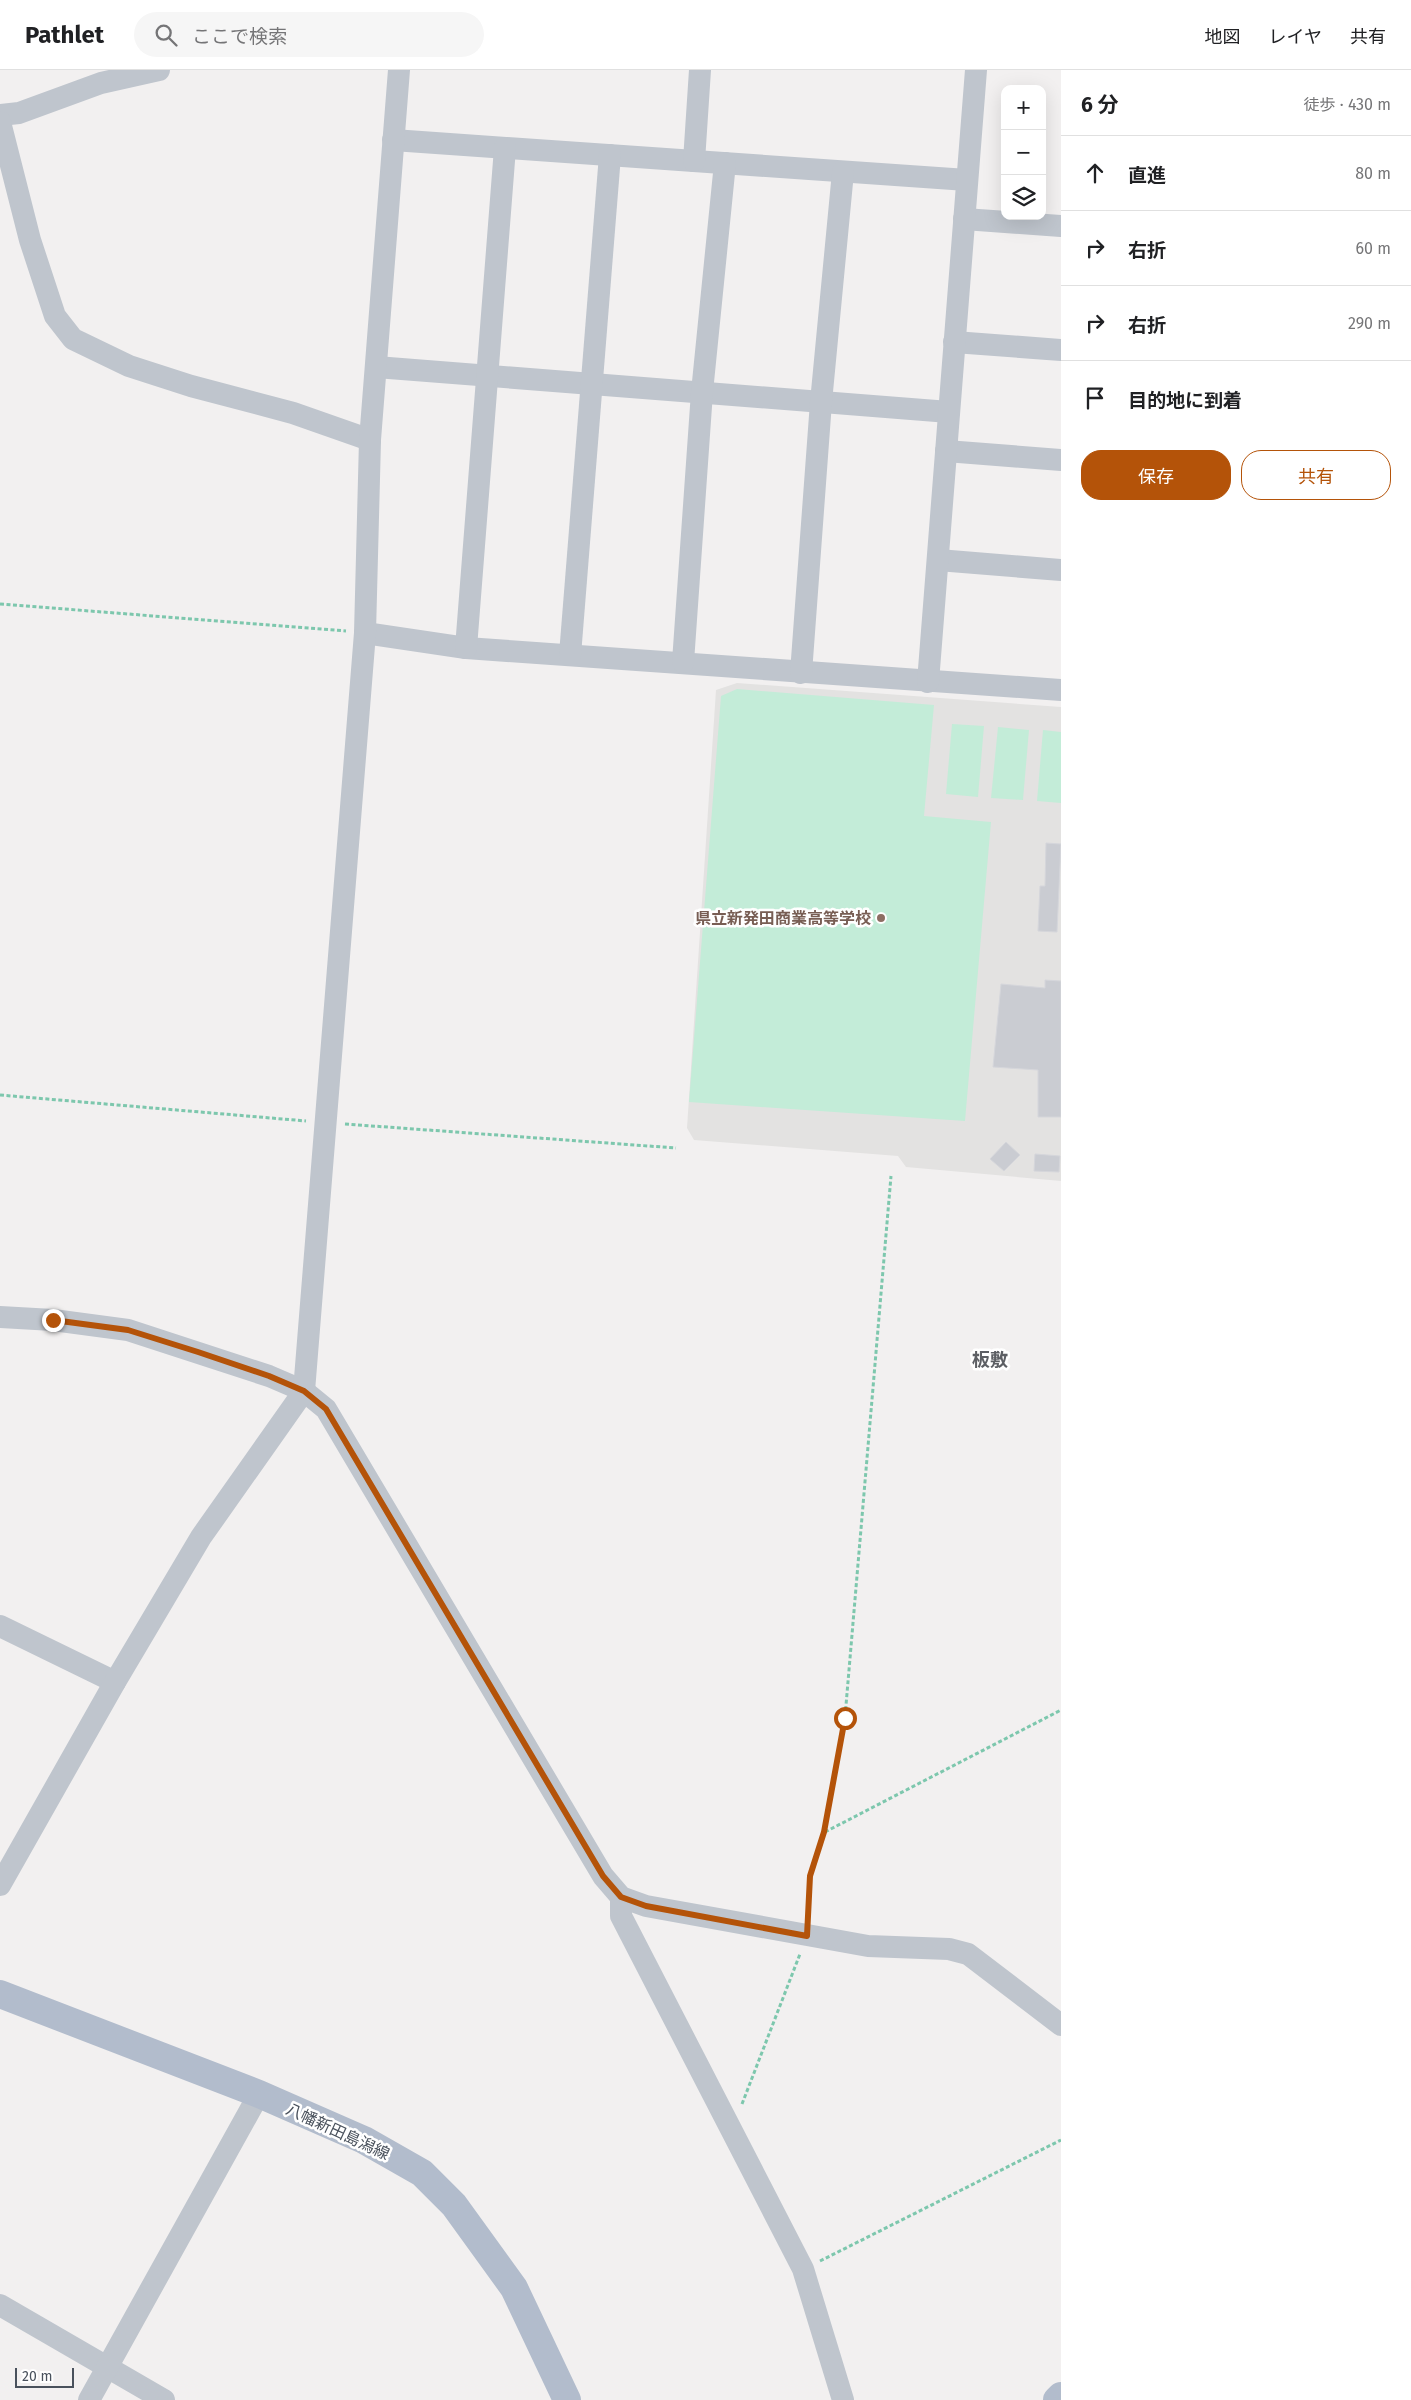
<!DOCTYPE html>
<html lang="ja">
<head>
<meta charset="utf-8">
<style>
	body { margin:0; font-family:"Fira Sans","Noto Sans JP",sans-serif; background:#f6f6f6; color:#202124 }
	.controls { position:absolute; right:15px; top:15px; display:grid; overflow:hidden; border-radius:10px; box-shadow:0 5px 20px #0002 }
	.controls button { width:45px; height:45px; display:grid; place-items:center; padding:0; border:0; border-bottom:1px solid #e0e0e0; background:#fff; color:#202124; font:25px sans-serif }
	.scale { position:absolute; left:15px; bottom:12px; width:59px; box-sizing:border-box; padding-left:5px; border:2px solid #49515c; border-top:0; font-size:14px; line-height:18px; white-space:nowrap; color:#49515c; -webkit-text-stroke:4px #fff; paint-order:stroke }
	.stop { position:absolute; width:15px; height:15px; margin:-11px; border:4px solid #b45309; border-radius:50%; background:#fff }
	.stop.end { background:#b45309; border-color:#fff; box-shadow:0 1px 5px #0008 }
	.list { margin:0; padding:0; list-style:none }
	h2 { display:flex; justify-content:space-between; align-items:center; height:65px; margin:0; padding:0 20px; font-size:21px }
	h2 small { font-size:16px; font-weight:400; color:#757577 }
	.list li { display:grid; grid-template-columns:32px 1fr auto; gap:15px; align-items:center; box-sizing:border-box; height:75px; padding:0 20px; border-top:1px solid #e0e0e0 }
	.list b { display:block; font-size:19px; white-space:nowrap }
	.list em { font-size:16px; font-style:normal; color:#757577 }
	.actions { display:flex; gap:10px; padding:15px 20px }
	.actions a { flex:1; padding:11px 0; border:1px solid #b45309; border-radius:20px; text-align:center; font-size:18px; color:#b45309 }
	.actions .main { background:#b45309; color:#fff }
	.icon { flex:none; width:28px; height:28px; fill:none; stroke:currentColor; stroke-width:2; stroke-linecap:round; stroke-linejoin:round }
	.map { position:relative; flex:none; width:1061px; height:2330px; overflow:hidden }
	header { display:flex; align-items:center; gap:30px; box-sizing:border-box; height:70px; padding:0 25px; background:#fff; border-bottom:1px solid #e0e0e0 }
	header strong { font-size:24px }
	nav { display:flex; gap:28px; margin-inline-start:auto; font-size:18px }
	.search { width:350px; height:45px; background:#f6f6f6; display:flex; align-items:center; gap:12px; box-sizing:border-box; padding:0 18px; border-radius:28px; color:#757577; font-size:19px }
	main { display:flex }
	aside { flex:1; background:#fff }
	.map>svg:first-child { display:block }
	.education { fill:#e3e2e1 }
	.green { fill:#c3ecd8 }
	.building { fill:#caccd2; stroke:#d5d6db }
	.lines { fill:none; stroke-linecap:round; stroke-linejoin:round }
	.path { stroke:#7dc7ad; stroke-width:3; stroke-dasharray:4 2.5; stroke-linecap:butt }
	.minor { stroke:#bfc5cd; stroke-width:22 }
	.major { stroke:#b2bccc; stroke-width:28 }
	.route { stroke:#b45309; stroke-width:6 }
	.education-dot { fill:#8d6e63; stroke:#fff; stroke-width:2 }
	.labels { text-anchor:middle; stroke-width:5; stroke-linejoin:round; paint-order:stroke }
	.education-label { font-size:16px; font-weight:bold; fill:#785e54; stroke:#fff; text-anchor:end }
	.street-label { font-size:16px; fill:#49515c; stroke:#fff }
	.neighbourhood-label { font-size:18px; font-weight:bold; fill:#5d5f64; stroke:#fff }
</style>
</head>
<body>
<header>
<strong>Pathlet</strong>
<div class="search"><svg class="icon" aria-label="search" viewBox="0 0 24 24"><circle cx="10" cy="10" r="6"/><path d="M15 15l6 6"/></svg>ここで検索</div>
<nav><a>地図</a><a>レイヤ</a><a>共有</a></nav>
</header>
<main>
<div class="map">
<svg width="1061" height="2330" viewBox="0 0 1061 2330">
	<rect width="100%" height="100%" fill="#f2f0f0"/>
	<!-- education -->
	<polygon class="education" points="737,613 1061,637 1061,1111 906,1097 898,1086 694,1070 687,1058 716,620"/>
	<!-- green -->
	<g class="green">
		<polygon points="737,619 934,635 924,746 991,752 965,1051 689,1032 721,626"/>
		<polygon points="952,654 984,656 978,727 946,724"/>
		<polygon points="998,657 1029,660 1023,730 991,728"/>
		<polygon points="1043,660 1061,662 1061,733 1037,731"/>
	</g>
	<!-- building -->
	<g class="building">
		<polygon points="1046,773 1061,774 1057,862 1038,861 1040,816 1045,816"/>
		<polygon points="1045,910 1061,911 1061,1047 1038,1047 1038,1000 993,997 1001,914 1045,918"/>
		<polygon points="1006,1072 1020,1085 1004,1101 990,1089"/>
		<polygon points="1035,1084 1060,1086 1059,1102 1034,1101"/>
	</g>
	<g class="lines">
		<!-- path -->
		<g class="path">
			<polyline points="0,534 346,561"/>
			<polyline points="0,1025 306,1051"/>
			<polyline points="345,1054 676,1078"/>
			<polyline points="825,1762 1061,1640"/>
			<polyline points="808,1844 810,1806 824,1762 845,1647 891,1106"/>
			<polyline points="742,2034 800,1884"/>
			<polyline points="820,2191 1061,2070"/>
		</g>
		<!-- minor -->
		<g class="minor">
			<polyline points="0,45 19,43 101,13 159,0"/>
			<polyline points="0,52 30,170 55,246 73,269 129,296 191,316 293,343 370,370"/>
			<polyline points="393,70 967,110"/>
			<polyline points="694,91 700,0"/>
			<polyline points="964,149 1061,156"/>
			<polyline points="954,272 1061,280"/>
			<polyline points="376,297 949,342"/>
			<polyline points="946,381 1061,390"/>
			<polyline points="938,490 1061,500"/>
			<polyline points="365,563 466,578 1061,620"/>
			<polyline points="466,578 505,78"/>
			<polyline points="570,585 610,85"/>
			<polyline points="683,592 702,322 725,93"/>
			<polyline points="801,603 821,332 843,102"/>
			<polyline points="928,612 976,0"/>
			<polyline points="0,1247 53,1250 128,1260 269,1306 304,1321 326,1339 603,1806 621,1827 646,1836 868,1876 949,1879 968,1884 1061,1955"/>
			<polyline points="0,1556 115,1612"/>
			<polyline points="0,1815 115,1612 201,1467 304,1321 365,563 370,370 399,0"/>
			<polyline points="621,1827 621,1846 803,2199 843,2330"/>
			<polyline points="0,2235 164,2330"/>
			<polyline points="89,2330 259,2024"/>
		</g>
		<!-- major -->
		<g class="major">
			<polyline points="0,1924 259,2024 364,2070 422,2103 454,2135 514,2218 567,2330"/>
			<polyline points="1057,2330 1061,2326"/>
		</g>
	</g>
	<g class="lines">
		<!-- route -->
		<polyline class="route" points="53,1250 128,1260 198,1282 269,1306 304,1321 326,1339 603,1806 621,1827 646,1836 807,1866 810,1806 824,1762 845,1648"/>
	</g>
	<!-- markers -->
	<circle class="education-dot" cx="881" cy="848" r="5"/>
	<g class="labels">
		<!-- education labels -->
		<g class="education-label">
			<text x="871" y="854">県立新発田商業高等学校</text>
		</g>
		<!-- street labels -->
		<g class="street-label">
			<text transform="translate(338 2061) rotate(25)" y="6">八幡新田島潟線</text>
		</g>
		<!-- neighbourhood labels -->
		<g class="neighbourhood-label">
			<text x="990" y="1296">板敷</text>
		</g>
	</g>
</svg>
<div class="controls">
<button>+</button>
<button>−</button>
<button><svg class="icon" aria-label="layers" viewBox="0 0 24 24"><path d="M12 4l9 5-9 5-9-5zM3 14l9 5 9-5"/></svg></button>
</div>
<div class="scale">20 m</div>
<div class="stop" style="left:845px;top:1648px"></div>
<div class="stop end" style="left:53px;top:1250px"></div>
</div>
<aside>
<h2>6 分<small>徒歩 · 430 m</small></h2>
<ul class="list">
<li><svg class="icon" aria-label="ahead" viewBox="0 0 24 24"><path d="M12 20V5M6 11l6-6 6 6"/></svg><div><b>直進</b></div><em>80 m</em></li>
<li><svg class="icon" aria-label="right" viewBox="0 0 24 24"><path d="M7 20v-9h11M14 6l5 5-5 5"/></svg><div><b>右折</b></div><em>60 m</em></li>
<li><svg class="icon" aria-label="right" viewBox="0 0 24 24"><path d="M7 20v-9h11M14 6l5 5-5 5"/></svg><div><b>右折</b></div><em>290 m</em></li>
<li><svg class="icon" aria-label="arrive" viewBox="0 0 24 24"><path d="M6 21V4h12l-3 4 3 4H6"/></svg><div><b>目的地に到着</b></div></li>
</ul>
<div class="actions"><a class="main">保存</a><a>共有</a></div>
</aside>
</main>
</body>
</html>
